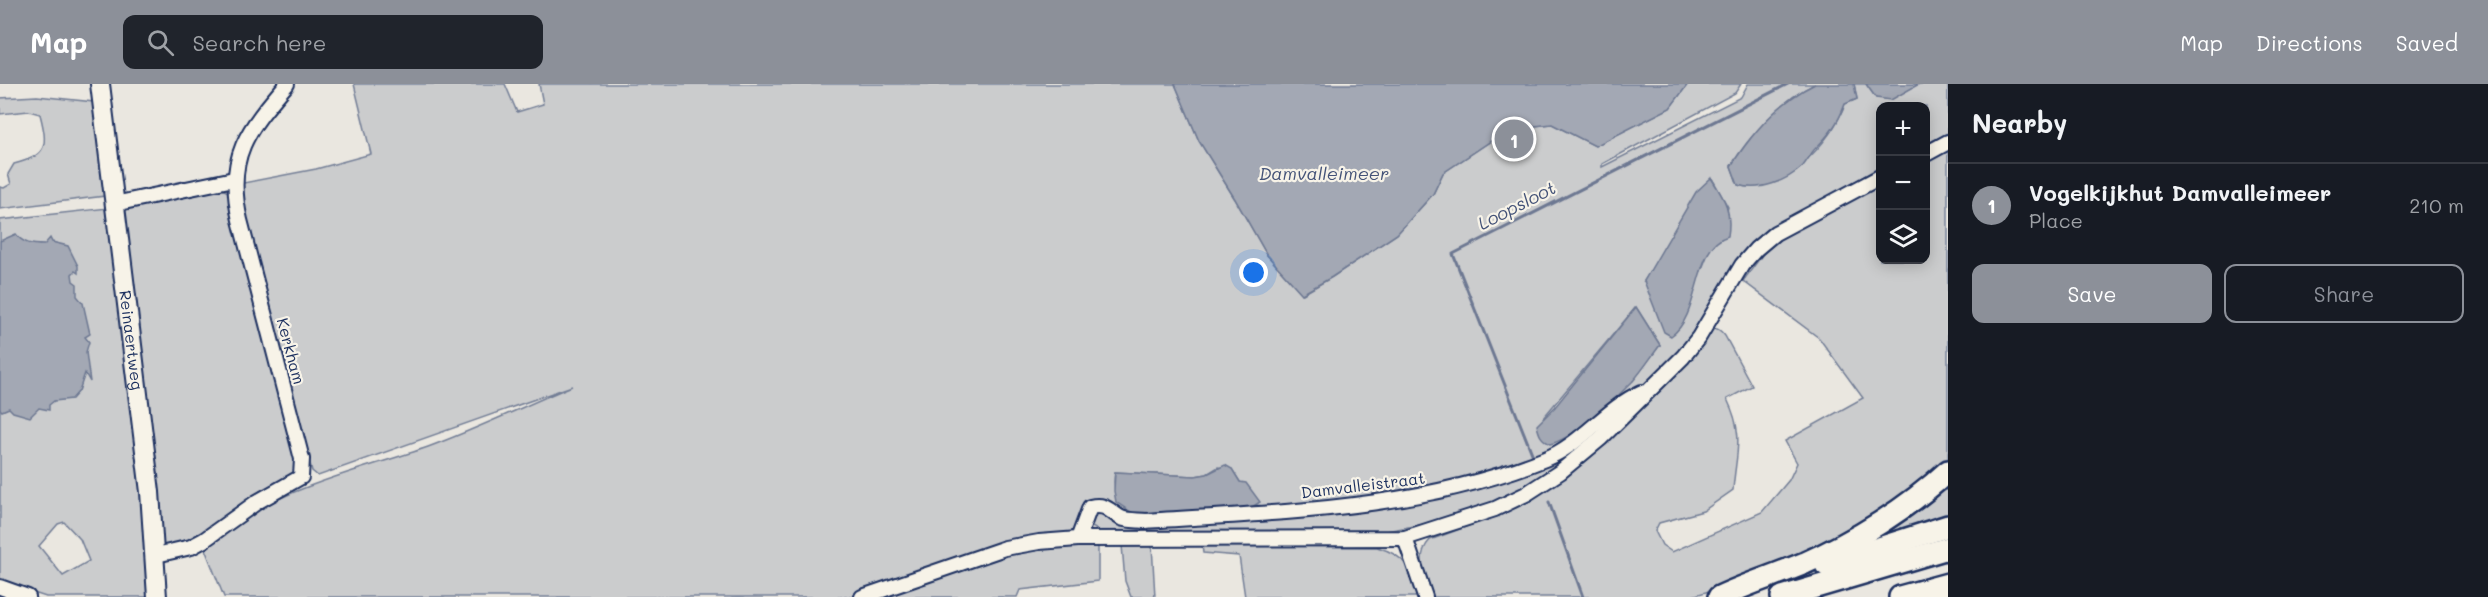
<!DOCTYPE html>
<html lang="en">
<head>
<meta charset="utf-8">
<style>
	body { margin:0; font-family:Mali,sans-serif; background:#20242c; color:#f1f3f6 }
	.controls { position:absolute; right:18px; top:18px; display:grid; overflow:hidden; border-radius:12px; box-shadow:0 3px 15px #0003 }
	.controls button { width:54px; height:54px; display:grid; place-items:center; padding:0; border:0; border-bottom:2px solid #363941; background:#171b24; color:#f1f3f6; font:30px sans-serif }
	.you { position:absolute; left:1254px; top:189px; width:21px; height:21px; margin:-15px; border:4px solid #fff; border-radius:50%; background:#1a73e8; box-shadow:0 0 0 9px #1a73e833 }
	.badge { display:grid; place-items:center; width:39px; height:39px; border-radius:50%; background:#8c9099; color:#fff; font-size:20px; font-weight:700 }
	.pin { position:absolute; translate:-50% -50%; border:3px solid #fff; box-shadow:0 2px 6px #0006 }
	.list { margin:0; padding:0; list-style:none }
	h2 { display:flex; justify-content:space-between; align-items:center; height:78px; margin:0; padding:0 24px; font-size:26px }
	h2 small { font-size:20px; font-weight:400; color:#9ea1a6 }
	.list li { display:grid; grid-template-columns:39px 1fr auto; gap:18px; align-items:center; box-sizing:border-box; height:84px; padding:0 24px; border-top:2px solid #363941 }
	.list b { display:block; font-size:22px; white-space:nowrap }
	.list p { margin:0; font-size:20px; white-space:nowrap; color:#9ea1a6 }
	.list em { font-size:20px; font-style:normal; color:#9ea1a6 }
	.actions { display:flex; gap:12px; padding:18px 24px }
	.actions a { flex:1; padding:14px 0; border:2px solid #8c9099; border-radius:12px; text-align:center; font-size:21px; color:#8c9099 }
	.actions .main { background:#8c9099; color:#fff }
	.icon { flex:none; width:33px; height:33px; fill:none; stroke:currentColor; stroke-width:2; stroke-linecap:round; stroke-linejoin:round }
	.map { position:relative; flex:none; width:1948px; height:513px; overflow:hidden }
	header { display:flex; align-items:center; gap:36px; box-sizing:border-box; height:84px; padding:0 30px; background:#8c9099; color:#fff }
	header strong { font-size:28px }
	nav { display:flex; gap:33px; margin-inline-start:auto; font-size:21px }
	.search { width:420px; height:54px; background:#20242c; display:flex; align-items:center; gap:15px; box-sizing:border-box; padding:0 21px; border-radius:12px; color:#9ea1a6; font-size:22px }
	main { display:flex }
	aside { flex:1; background:#171b24 }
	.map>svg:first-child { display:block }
	.green { fill:#cbcccd; stroke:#737e96; stroke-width:1.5; fill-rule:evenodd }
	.water { fill:#a3a8b4; stroke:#6d7892; stroke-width:1.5 }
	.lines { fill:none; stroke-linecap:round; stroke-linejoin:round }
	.stream { stroke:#6d7892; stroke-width:3 }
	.minor-casing { stroke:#1b2f5e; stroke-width:18 }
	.major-casing { stroke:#1b2f5e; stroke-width:22 }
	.highway-casing { stroke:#1b2f5e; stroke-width:26 }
	.minor { stroke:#f7f3e8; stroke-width:14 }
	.major { stroke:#f7f3e8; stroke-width:18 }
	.highway { stroke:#f7f3e8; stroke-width:21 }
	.labels { text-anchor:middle; stroke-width:4.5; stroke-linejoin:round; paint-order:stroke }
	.street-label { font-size:16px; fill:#1b2f5e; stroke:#f7f3e8 }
	.water-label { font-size:18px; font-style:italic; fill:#445378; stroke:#f7f3e8 }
</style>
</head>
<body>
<header>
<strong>Map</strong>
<div class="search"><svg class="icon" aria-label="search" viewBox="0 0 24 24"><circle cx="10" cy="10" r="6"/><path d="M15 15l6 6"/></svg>Search here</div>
<nav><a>Map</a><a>Directions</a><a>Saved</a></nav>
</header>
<main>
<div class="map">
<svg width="1948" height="513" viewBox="0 0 1948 513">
	<rect width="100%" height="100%" fill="#eae7e0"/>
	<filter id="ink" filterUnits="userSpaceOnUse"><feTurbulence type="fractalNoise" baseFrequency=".0167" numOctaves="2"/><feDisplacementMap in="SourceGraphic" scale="12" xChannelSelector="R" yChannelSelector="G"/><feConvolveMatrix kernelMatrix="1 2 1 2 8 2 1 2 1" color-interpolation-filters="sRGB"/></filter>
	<g filter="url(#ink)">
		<!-- green -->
		<g class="green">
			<path d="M354 0H505L517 28 543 20 539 0H1175L1199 57 1235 115 1267 171 1303 210 1332 193 1397 150 1433 110 1443 89 1509 45 1552 40 1595 62 1670 24 1688 0H1741L1735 9 1602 80V83L1741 13 1748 0H1815C1783 15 1749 52 1731 82L1738 101C1780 114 1833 57 1845 20L1857 15 1854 0H1866L1876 14 1895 12 1919 0H1948V49L1926 60V22H1880V83L1758 153 1738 176 1700 245 1680 269 1654 293 1553 368 1442 404 1280 424 1255 421 1259 418 1240 398 1232 385 1218 383 1207 390 1195 392 1115 388C1112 404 1116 421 1131 429L1126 432C1115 425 1106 414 1092 417L1073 449 961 477 851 513H224L205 465C266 405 350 390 428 363 477 345 524 322 572 302L318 392 312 387 241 118 238 100 316 85 371 70ZM1712 94 1728 123 1720 154 1710 165 1701 187 1644 197ZM1636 223 1660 261 1633 297 1543 334Z"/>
			<path d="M37 12 94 18 105 112 0 125V103L4 104 11 100 8 90 14 80C48 71 48 62 40 30L29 27 0 30V14Z"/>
			<path d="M1948 66V375L1916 401 1855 446 1812 467 1719 504 1689 513H1432C1426 494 1414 473 1430 456L1493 433 1553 401 1600 364 1696 266 1712 245C1719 244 1721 247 1725 252L1752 302 1727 315C1745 352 1736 368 1733 406L1703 427 1659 439 1655 447 1662 461 1672 468 1762 428 1789 396 1797 379 1785 357 1863 314 1819 254 1743 197 1768 163 1785 151 1880 101V176H1926V77Z"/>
			<polygon points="222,105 228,108 296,373 295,391 260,407 202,451 185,460 163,463 124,125 127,122"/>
			<path d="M108 124 144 420 149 513H46L0 498V136ZM64 438 80 455 89 477 63 492 39 462 58 440Z"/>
			<polygon points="1624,318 1597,351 1558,382 1523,404 1476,426 1443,437 1374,449 1101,448 1090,442 1093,426 1114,433 1349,426 1548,376"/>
			<polygon points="1948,400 1948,434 1865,460"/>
			<polygon points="1050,460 1098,461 1098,497 1020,506 1017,513 878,513 1004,469"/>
			<polygon points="1122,461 1152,461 1155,513 1131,513 1125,497"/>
			<path d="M1202 461 1377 463C1407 472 1410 484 1418 513H1245L1239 472 1203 469Z"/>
		</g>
		<!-- water -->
		<g class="water">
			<polygon points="1175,0 1688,0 1670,24 1595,62 1552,40 1509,45 1443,89 1433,110 1397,150 1332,193 1302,210 1267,171 1235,115 1199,57"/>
			<path d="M1815 0H1854L1857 15 1845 20C1838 40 1828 52 1814 66 1810 71 1807 77 1803 82 1787 97 1759 108 1738 101L1731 82C1752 49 1779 17 1815 0Z"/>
			<polygon points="1866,0 1919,0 1891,16 1876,14"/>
			<path d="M1711 94C1725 116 1732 126 1728 152 1692 162 1702 231 1671 252L1664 248 1644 197 1696 108Z"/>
			<path d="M16 150C23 160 33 161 44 161L50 154 52 158 68 162 78 182V189L75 187 72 190 73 197 77 200V212L83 219 90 250 85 253 89 258 86 268 90 298 85 289 79 307 72 315 54 317 49 321V326L39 324 30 333 13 328 9 324 2 327 0 325V157Z"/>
			<path d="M1636 223 1660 261C1651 273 1642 287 1632 298 1613 317 1575 354 1550 360 1541 355 1539 351 1537 341L1555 323Z"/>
			<polygon points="1225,381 1232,385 1240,398 1246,399 1260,418 1252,423 1134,430 1116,418 1114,407 1115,388 1195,392 1207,390"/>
		</g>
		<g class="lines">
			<!-- stream -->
			<g class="stream">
				<polyline points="1533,372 1453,170 1788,0"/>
				<polyline points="1549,418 1583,513"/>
			</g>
			<defs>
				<g id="minor">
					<polyline points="1926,70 1948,58"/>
					<polyline points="114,120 234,95"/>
					<polyline points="1405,454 1425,513"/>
					<path d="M1078 455 1090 423C1106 419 1109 427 1121 434 1128 437 1139 436 1146 437 1281 428 1418 426 1545 375 1581 361 1605 325 1642 308"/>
					<path d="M156 471 191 463 204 456 257 418 301 393 302 375 240 136C225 73 248 45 287 0"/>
					<polyline points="0,503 28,513"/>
					<polyline points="862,513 1005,464 1039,458 1078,455 1405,454 1495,425 1526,410 1560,388 1601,354 1683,273 1699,253 1742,181 1756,165 1775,149 1880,93"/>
				</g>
				<g id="major">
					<path id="s1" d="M100 0 150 408 157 513"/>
				</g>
				<g id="highway">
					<polyline points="1826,481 1948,442"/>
					<path d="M1719 513C1747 500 1776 491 1805 479 1855 457 1908 424 1948 387"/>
					<polyline points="1782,513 1948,464"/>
					<polyline points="1900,513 1948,500"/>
				</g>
			</defs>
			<!-- minor casing -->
			<use href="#minor" class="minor-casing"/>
			<!-- major casing -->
			<use href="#major" class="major-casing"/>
			<!-- highway casing -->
			<use href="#highway" class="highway-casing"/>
			<!-- minor -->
			<use href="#minor" class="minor"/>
			<!-- major -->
			<use href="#major" class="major"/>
			<!-- highway -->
			<use href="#highway" class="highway"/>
		</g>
	</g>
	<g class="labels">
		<!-- street labels -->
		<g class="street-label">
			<text dy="6" stroke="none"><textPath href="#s1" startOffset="258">Reinaertweg</textPath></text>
			<text transform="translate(291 267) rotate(75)" y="6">Kerkham</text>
			<text transform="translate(1363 401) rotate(-7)" y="6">Damvalleistraat</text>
		</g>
		<!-- water labels -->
		<g class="water-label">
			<text x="1324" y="96">Damvalleimeer</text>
			<text transform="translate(1517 122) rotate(-27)" y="6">Loopsloot</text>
		</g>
	</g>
</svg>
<div class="controls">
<button>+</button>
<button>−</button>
<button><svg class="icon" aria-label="layers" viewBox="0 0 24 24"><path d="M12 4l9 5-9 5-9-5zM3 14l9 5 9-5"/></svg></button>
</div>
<div class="you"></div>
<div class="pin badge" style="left:1514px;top:55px">1</div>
</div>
<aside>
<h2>Nearby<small></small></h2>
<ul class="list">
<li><span class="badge">1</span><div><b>Vogelkijkhut Damvalleimeer</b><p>Place</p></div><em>210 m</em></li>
</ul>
<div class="actions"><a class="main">Save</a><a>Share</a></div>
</aside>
</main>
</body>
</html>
